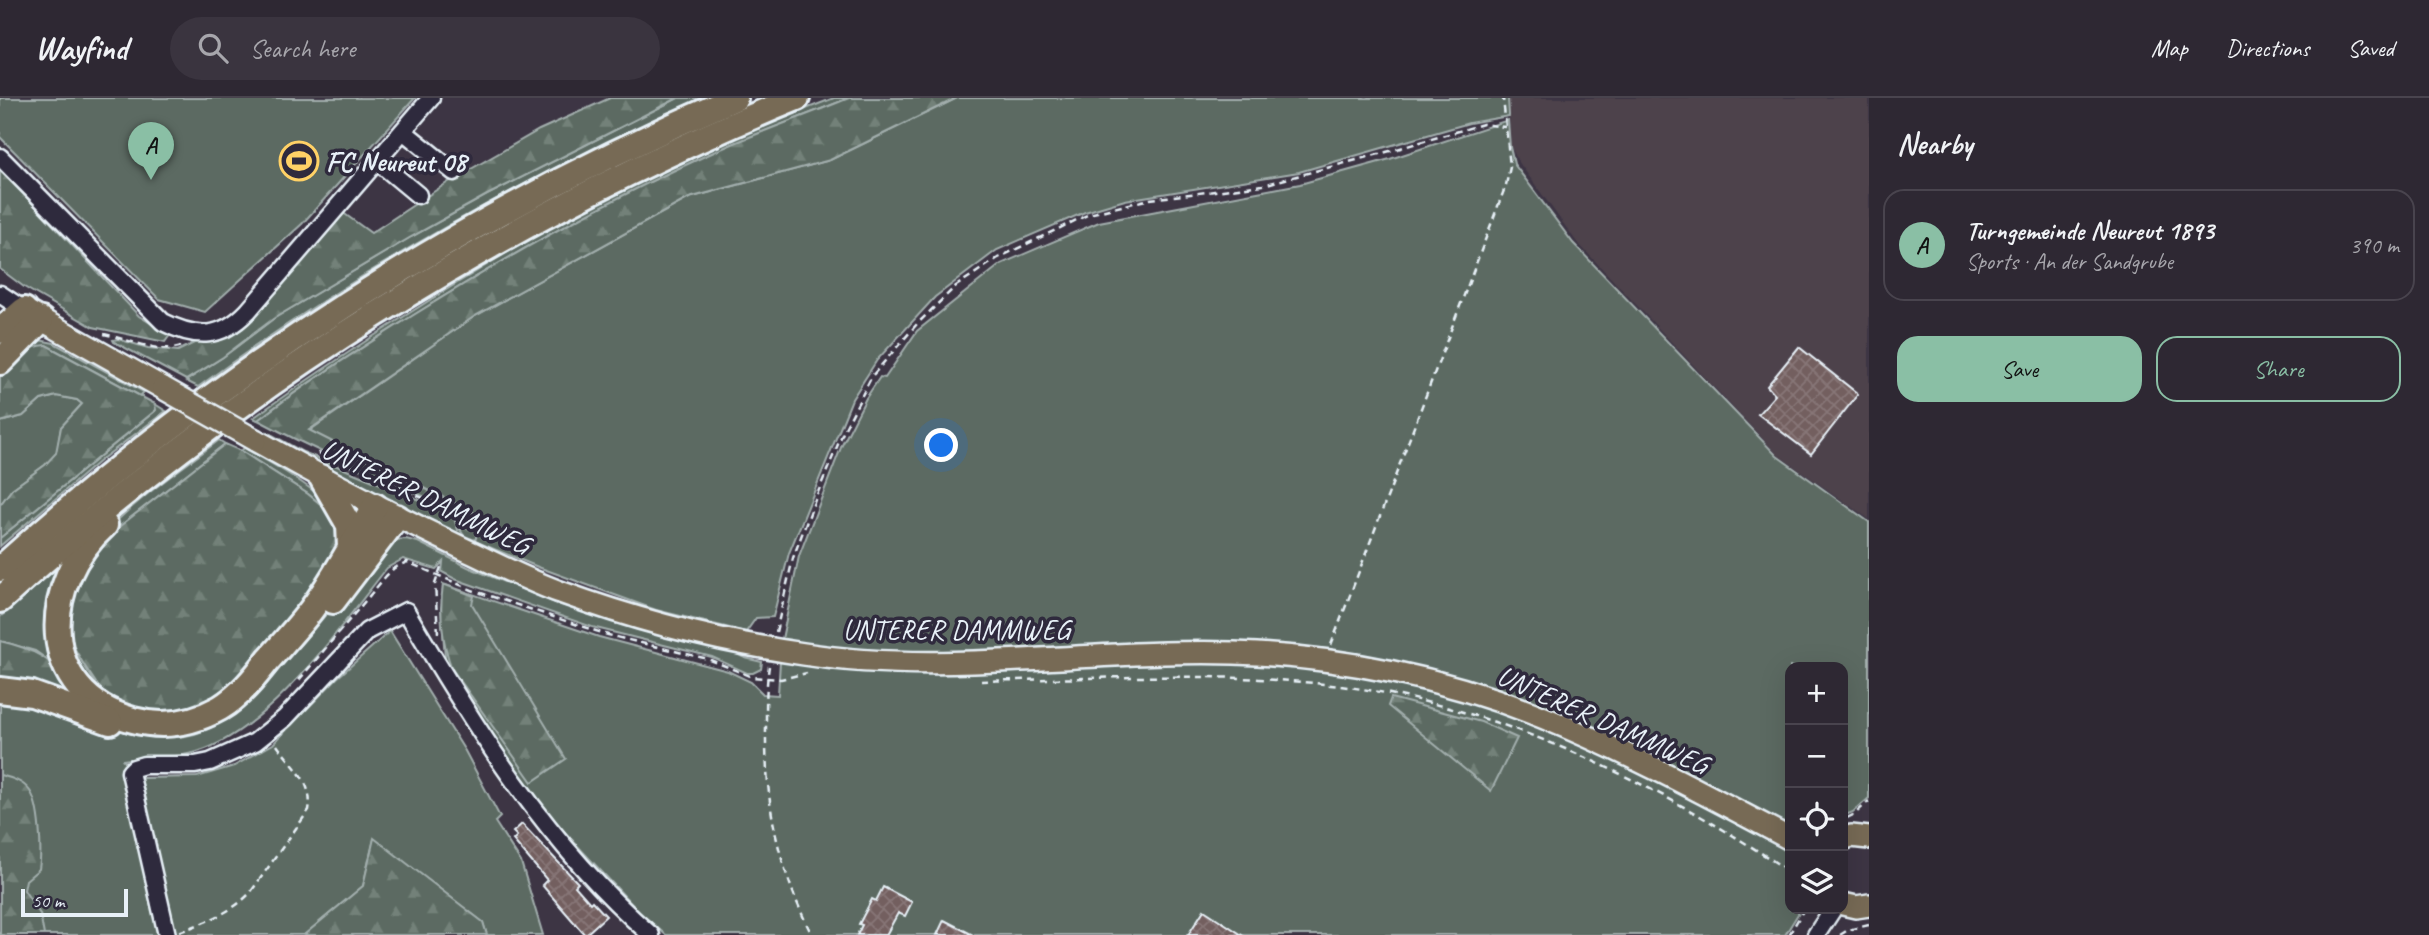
<!DOCTYPE html>
<html lang="en">
<head>
<meta charset="utf-8">
<style>
	body { margin:0; font-family:Caveat,sans-serif; background:#3a343f; color:#f1f3f6 }
	.controls { position:absolute; right:21px; bottom:21px; display:grid; overflow:hidden; border-radius:14px; box-shadow:0 7px 28px #0002 }
	.controls button { width:63px; height:63px; display:grid; place-items:center; padding:0; border:0; border-bottom:2px solid #49444e; background:#2e2833; color:#f1f3f6; font:35px sans-serif }
	.scale { position:absolute; left:21px; bottom:18px; width:107px; box-sizing:border-box; padding-left:7px; border:4px solid #e8f1f8; border-top:0; font-size:19px; line-height:24px; white-space:nowrap; color:#e8f1f8; -webkit-text-stroke:5px #2f2a3d; paint-order:stroke }
	.you { position:absolute; left:942px; top:348px; width:24px; height:24px; margin:-18px; border:5px solid #fff; border-radius:50%; background:#1a73e8; box-shadow:0 0 0 10px #1a73e833 }
	.badge { display:grid; place-items:center; width:46px; height:46px; border-radius:50%; background:#8abfa5; color:#111; font-size:23px; font-weight:700 }
	.pin { position:absolute; translate:-50% -58px; filter:drop-shadow(0 2px 4px #0008) }
	.pin::after { content:''; position:absolute; top:37px; width:24px; height:21px; background:inherit; clip-path:polygon(0 0,100% 0,50% 100%) }
	.list { margin:0; padding:0; list-style:none }
	h2 { display:flex; justify-content:space-between; align-items:center; height:91px; margin:0; padding:0 28px; font-size:30px }
	h2 small { font-size:23px; font-weight:400; color:#a7a6ac }
	.list li { display:grid; grid-template-columns:46px 1fr auto; gap:21px; align-items:center; box-sizing:border-box; height:112px; margin:0 14px 14px; padding:0 14px; border:2px solid #49444e; border-radius:21px }
	.list b { display:block; font-size:26px; white-space:nowrap }
	.list p { margin:0; font-size:23px; white-space:nowrap; color:#a7a6ac }
	.list em { font-size:23px; font-style:normal; color:#a7a6ac }
	.actions { display:flex; gap:14px; padding:21px 28px }
	.actions a { flex:1; padding:16px 0; border:2px solid #8abfa5; border-radius:21px; text-align:center; font-size:24px; color:#8abfa5 }
	.actions .main { background:#8abfa5; color:#111 }
	.icon { flex:none; width:38px; height:38px; fill:none; stroke:currentColor; stroke-width:2; stroke-linecap:round; stroke-linejoin:round }
	.map { position:relative; flex:none; width:1869px; height:837px; overflow:hidden }
	header { display:flex; align-items:center; gap:42px; box-sizing:border-box; height:98px; padding:0 35px; background:#2e2833; border-bottom:2px solid #49444e }
	header strong { font-size:33px }
	nav { display:flex; gap:38px; margin-inline-start:auto; font-size:24px }
	.search { width:490px; height:63px; background:#3a343f; display:flex; align-items:center; gap:18px; box-sizing:border-box; padding:0 24px; border-radius:38px; color:#a7a6ac; font-size:26px }
	main { display:flex }
	aside { flex:1; background:#2e2833 }
	.map>svg:first-child { display:block }
	.built { fill:#4d424c }
	.green { fill:#5c6b62; stroke:#a2aead; stroke-width:2 }
	.forest { fill:url(#forest-firs); stroke:#a2aead; stroke-width:2 }
	.building { fill:url(#building-cross-hatch); stroke:#e8f1f8; stroke-width:2 }
	.lines { fill:none; stroke-linecap:round; stroke-linejoin:round }
	.minor-casing { stroke:#e8f1f8; stroke-width:21 }
	.major-casing { stroke:#e8f1f8; stroke-width:26 }
	.highway-casing { stroke:#e8f1f8; stroke-width:30 }
	.path { stroke:#e8f1f8; stroke-width:2.5; stroke-dasharray:7 5; stroke-linecap:butt }
	.minor { stroke:#2f2a3d; stroke-width:16 }
	.major { stroke:#776a54; stroke-width:21 }
	.highway { stroke:#776a54; stroke-width:24 }
	.major-bridge-casing { stroke:#e8f1f8; stroke-width:26; stroke-linecap:butt }
	.major-bridge { stroke:#776a54; stroke-width:21 }
	.labels { text-anchor:middle; stroke-width:7; stroke-linejoin:round; paint-order:stroke }
	.poi-label { font-size:28px; font-weight:bold; fill:#e8f1f8; stroke:#2f2a3d; text-anchor:start }
	.street-label { font-size:28px; fill:#e8f1f8; stroke:#2f2a3d }
</style>
</head>
<body>
<header>
<strong>Wayfind</strong>
<div class="search"><svg class="icon" aria-label="search" viewBox="0 0 24 24"><circle cx="10" cy="10" r="6"/><path d="M15 15l6 6"/></svg>Search here</div>
<nav><a>Map</a><a>Directions</a><a>Saved</a></nav>
</header>
<main>
<div class="map">
<svg width="1869" height="837" viewBox="0 0 1869 837">
	<defs>
		<pattern id="forest-firs" width="22" height="20" patternUnits="userSpaceOnUse" patternTransform="scale(1.75)"><rect width="22" height="20" fill="#5c6b62"/><path d="M5 1l3.5 6h-7zM16 11l3.5 6h-7z" fill="#738179"/></pattern>
		<pattern id="building-cross-hatch" width="8" height="8" patternUnits="userSpaceOnUse" patternTransform="scale(1.75)"><rect width="8" height="8" fill="#735f5f"/><path d="M0 0l8 8M0 8l8-8" fill="none" stroke="#877677"/></pattern>
	</defs>
	<rect width="100%" height="100%" fill="#3d3544"/>
	<filter id="ink" filterUnits="userSpaceOnUse"><feTurbulence type="fractalNoise" baseFrequency=".0143" numOctaves="2"/><feDisplacementMap in="SourceGraphic" scale="14" xChannelSelector="R" yChannelSelector="G"/><feConvolveMatrix kernelMatrix="1 2 1 2 8 2 1 2 1" color-interpolation-filters="sRGB"/></filter>
	<g filter="url(#ink)">
		<!-- built -->
		<polygon class="built" points="1508,0 1869,0 1869,421 1778,357 1576,143 1518,63 1511,49"/>
		<!-- green -->
		<g class="green">
			<polygon points="0,0 415,0 302,126 205,214 159,201 0,39"/>
			<path d="M678 0H702C525 79 354 174 198 289L186 283 223 259 273 221 411 139 487 97Z"/>
			<path d="M834 0H849C810 16 770 30 731 47 619 95 514 154 412 218 360 251 307 284 258 322L253 320C321 271 391 226 462 182 503 157 543 132 586 110 666 69 750 32 834 0Z"/>
			<polygon points="957,0 1508,0 1509,18 1469,25 1299,74 1125,102 1085,114 997,152 935,199 877,262 852,301 789,455 773,519 756,520 746,534 656,512 538,469 475,443 474,446 364,390 266,336 267,334 303,354 446,413 453,417 458,432 461,431 475,442 483,419 309,333 475,218 689,100 830,62"/>
			<polygon points="1508,22 1510,49 1514,66 1573,145 1777,358 1869,424 1869,700 1853,714 1843,718 1843,569 1790,569 1790,811 1801,811 1785,837 666,837 641,816 534,701 446,571 441,510 446,487 599,539 728,573 751,584 763,596 778,597 781,546 799,458 842,347 866,300 880,279 885,280 917,233 1001,166 1099,124 1300,86 1390,61"/>
			<polygon points="39,242 54,245 144,294 140,298 46,247 23,255 0,277 0,269 32,243"/>
			<polygon points="57,298 77,302 82,306 61,329 57,355 45,367 12,391 0,407 0,324 23,318 41,302"/>
			<polygon points="155,306 166,313 102,361 0,448 0,440 155,313"/>
			<path d="M219 342 225 346 106 439 75 486 68 539 84 567 102 594 135 612 153 615 189 611 214 601 236 585 271 545 336 453 338 427 330 414 308 396 241 353 244 350C269 364 329 396 340 422 344 431 346 444 342 453 326 492 265 568 233 595 219 605 203 615 186 618 150 625 115 617 89 591 75 577 67 558 64 539 52 451 159 389 219 342Z"/>
			<path d="M406 441 418 444 468 469 555 505 609 522 728 552 745 560 762 564 761 571 753 575H747L712 559 592 529 455 481 442 474 443 464 436 471 403 461 387 470C339 530 271 631 197 654 174 661 147 658 123 662L142 680 197 679 234 668 273 646 337 580 390 533 465 653 500 719 495 724 521 764 543 837H487L483 824 374 741 363 788 304 837H0V598C29 606 58 615 88 623 159 644 197 653 256 598L383 450 396 442Z"/>
			<polygon points="64,462 62,572 35,553 0,543 0,519"/>
		</g>
		<!-- forest -->
		<g class="forest">
			<polygon points="610,0 678,0 487,97 411,139 273,221 223,259 186,282 114,244 113,242 118,241 148,250 178,253 194,245 230,239 245,227 342,114 371,135 450,83 539,32"/>
			<path d="M849 0H957L830 62 689 100 475 218 309 332 483 420 475 442 464 438 461 433 465 415C394 387 325 358 258 322 307 284 360 251 412 218 514 154 619 95 730 47 770 30 810 16 849 0Z"/>
			<polygon points="0,71 139,218 170,237 165,244 93,229 24,189 0,171"/>
			<path d="M46 247 155 306 156 312 0 440V407L12 391 45 367 56 355 61 329 82 306 77 302 56 298 41 302 23 318 0 324V277C14 263 26 248 46 247Z"/>
			<polygon points="225,346 241,353 308,396 330,414 338,427 336,453 271,545 236,585 214,601 189,611 153,615 135,612 102,594 84,567 68,539 75,486 106,439"/>
			<path d="M443 486 474 498 472 506 566 661 532 684 452 571C442 545 439 514 443 486Z"/>
			<path d="M0 543C31 550 55 561 72 590L66 601 0 586Z"/>
			<polygon points="1391,600 1481,624 1517,640 1491,693 1388,608"/>
			<path d="M0 677C11 680 23 683 30 693 40 707 42 754 39 771L26 782 24 792 40 816 44 837H0Z"/>
			<polygon points="374,740 483,824 487,837 304,837 363,788"/>
		</g>
		<!-- building -->
		<g class="building">
			<polygon points="1799,249 1858,296 1811,356 1758,316 1775,297 1767,288"/>
			<polygon points="522,726 578,785 575,788 590,805 592,803 606,818 585,837 542,787 547,782 513,742 517,738 513,734"/>
			<polygon points="883,789 912,804 905,818 898,815 886,837 857,837 862,827 859,826 872,801 876,803"/>
			<polygon points="1204,812 1242,837 1188,837"/>
			<polygon points="944,822 973,837 937,837"/>
		</g>
		<g class="lines">
			<defs>
				<g id="minor">
					<polyline points="403,33 454,74"/>
					<path d="M0 59 163 224C197 241 221 241 248 213L431 0"/>
					<polyline points="377,63 418,97"/>
					<polyline points="0,196 24,212"/>
					<path d="M167 837 130 674 134 670 144 667H195L210 664 255 644 285 620 367 533 406 513C475 630 547 747 651 837"/>
					<polyline points="1816,837 1833,811"/>
				</g>
				<g id="major">
					<polyline points="28,214 163,290"/>
					<path d="M255 342C324 381 393 417 464 451 496 466 527 482 560 494 639 523 721 544 804 556 946 578 1090 551 1234 555 1338 558 1446 580 1542 619 1628 654 1709 698 1790 741"/>
					<polyline points="1843,741 1851,738 1869,740"/>
					<polyline points="1843,806 1856,809 1869,807"/>
				</g>
				<g id="highway">
					<polyline points="0,233 24,212"/>
					<polyline points="0,264 41,222"/>
					<polyline points="322,380 349,427 350,449"/>
					<path d="M105 427C40 485 35 595 133 622 163 630 193 625 220 610 240 598 255 579 269 561 283 545 298 529 311 512 335 480 354 442 375 408"/>
					<path d="M0 471C216 275 468 115 735 0"/>
					<path d="M0 502C233 290 504 119 797 0"/>
					<polyline points="333,503 397,419"/>
					<polyline points="0,592 32,596 110,624"/>
				</g>
			</defs>
			<!-- minor casing -->
			<use href="#minor" class="minor-casing"/>
			<!-- major casing -->
			<use href="#major" class="major-casing"/>
			<!-- highway casing -->
			<use href="#highway" class="highway-casing"/>
			<!-- path -->
			<g class="path">
				<path d="M104 236C128 241 158 256 182 248"/>
				<polyline points="318,355 453,413 460,420 459,431"/>
				<polyline points="776,534 793,460 816,399 844,332 872,278 917,226 956,188 998,160 1089,116 1150,101 1263,87 1390,53 1483,26 1505,29"/>
				<polyline points="438,535 435,486 442,466"/>
				<polyline points="1331,547 1506,87 1510,69 1503,0"/>
				<path d="M769 568C766 588 766 608 766 628 765 706 777 767 812 837"/>
				<polyline points="299,582 386,478 394,470 407,464 472,492 608,537 708,561 752,579 781,581 807,575"/>
				<path d="M981 583C1101 580 1221 573 1340 588 1498 607 1659 686 1790 774"/>
				<polyline points="1847,720 1855,716 1869,703"/>
				<path d="M179 834C206 824 231 815 250 795L309 712C314 684 291 667 277 647"/>
				<polyline points="1789,837 1804,811"/>
				<polyline points="1840,837 1848,832 1869,827"/>
			</g>
			<!-- minor -->
			<use href="#minor" class="minor"/>
			<!-- major -->
			<use href="#major" class="major"/>
			<!-- highway -->
			<use href="#highway" class="highway"/>
			<defs>
				<polyline id="major-bridge" points="163,290 255,342"/>
			</defs>
			<!-- major-bridge casing -->
			<use href="#major-bridge" class="major-bridge-casing"/>
			<!-- major-bridge -->
			<use href="#major-bridge" class="major-bridge"/>
		</g>
	</g>
	<!-- icons -->
	<defs>
		<symbol id="stadium-ring" viewBox="-11 -11 22 22"><circle r="9.5" fill="#2f2a3d" stroke="#ffd166" stroke-width="1.5"/><path d="M0-5a6.5 5 0 1 0 0 10a6.5 5 0 1 0 0-10ZM-3.5-1.8h7v3.6h-7Z" fill="#ffd166"/></symbol>
	</defs>
	<g fill-rule="evenodd">
		<use href="#stadium-ring" x="277" y="41" width="44" height="44"/>
	</g>
	<g class="labels">
		<!-- poi labels -->
		<g class="poi-label">
			<text x="326" y="73">FC Neureut 08</text>
		</g>
		<!-- street labels -->
		<g class="street-label">
			<text transform="translate(426 398) rotate(26)" y="10">UNTERER DAMMWEG</text>
			<text x="956" y="541">UNTERER DAMMWEG</text>
			<text transform="translate(1603 621) rotate(24)" y="10">UNTERER DAMMWEG</text>
		</g>
	</g>
</svg>
<div class="controls">
<button>+</button>
<button>−</button>
<button><svg class="icon" aria-label="locate" viewBox="0 0 24 24"><circle cx="12" cy="12" r="6"/><path d="M12 2v4M12 18v4M2 12h4M18 12h4"/></svg></button>
<button><svg class="icon" aria-label="layers" viewBox="0 0 24 24"><path d="M12 4l9 5-9 5-9-5zM3 14l9 5 9-5"/></svg></button>
</div>
<div class="scale">50 m</div>
<div class="you"></div>
<div class="pin badge" style="left:151px;top:82px">A</div>
</div>
<aside>
<h2>Nearby<small></small></h2>
<ul class="list">
<li><span class="badge">A</span><div><b>Turngemeinde Neureut 1893</b><p>Sports · An der Sandgrube</p></div><em>390 m</em></li>
</ul>
<div class="actions"><a class="main">Save</a><a>Share</a></div>
</aside>
</main>
</body>
</html>
